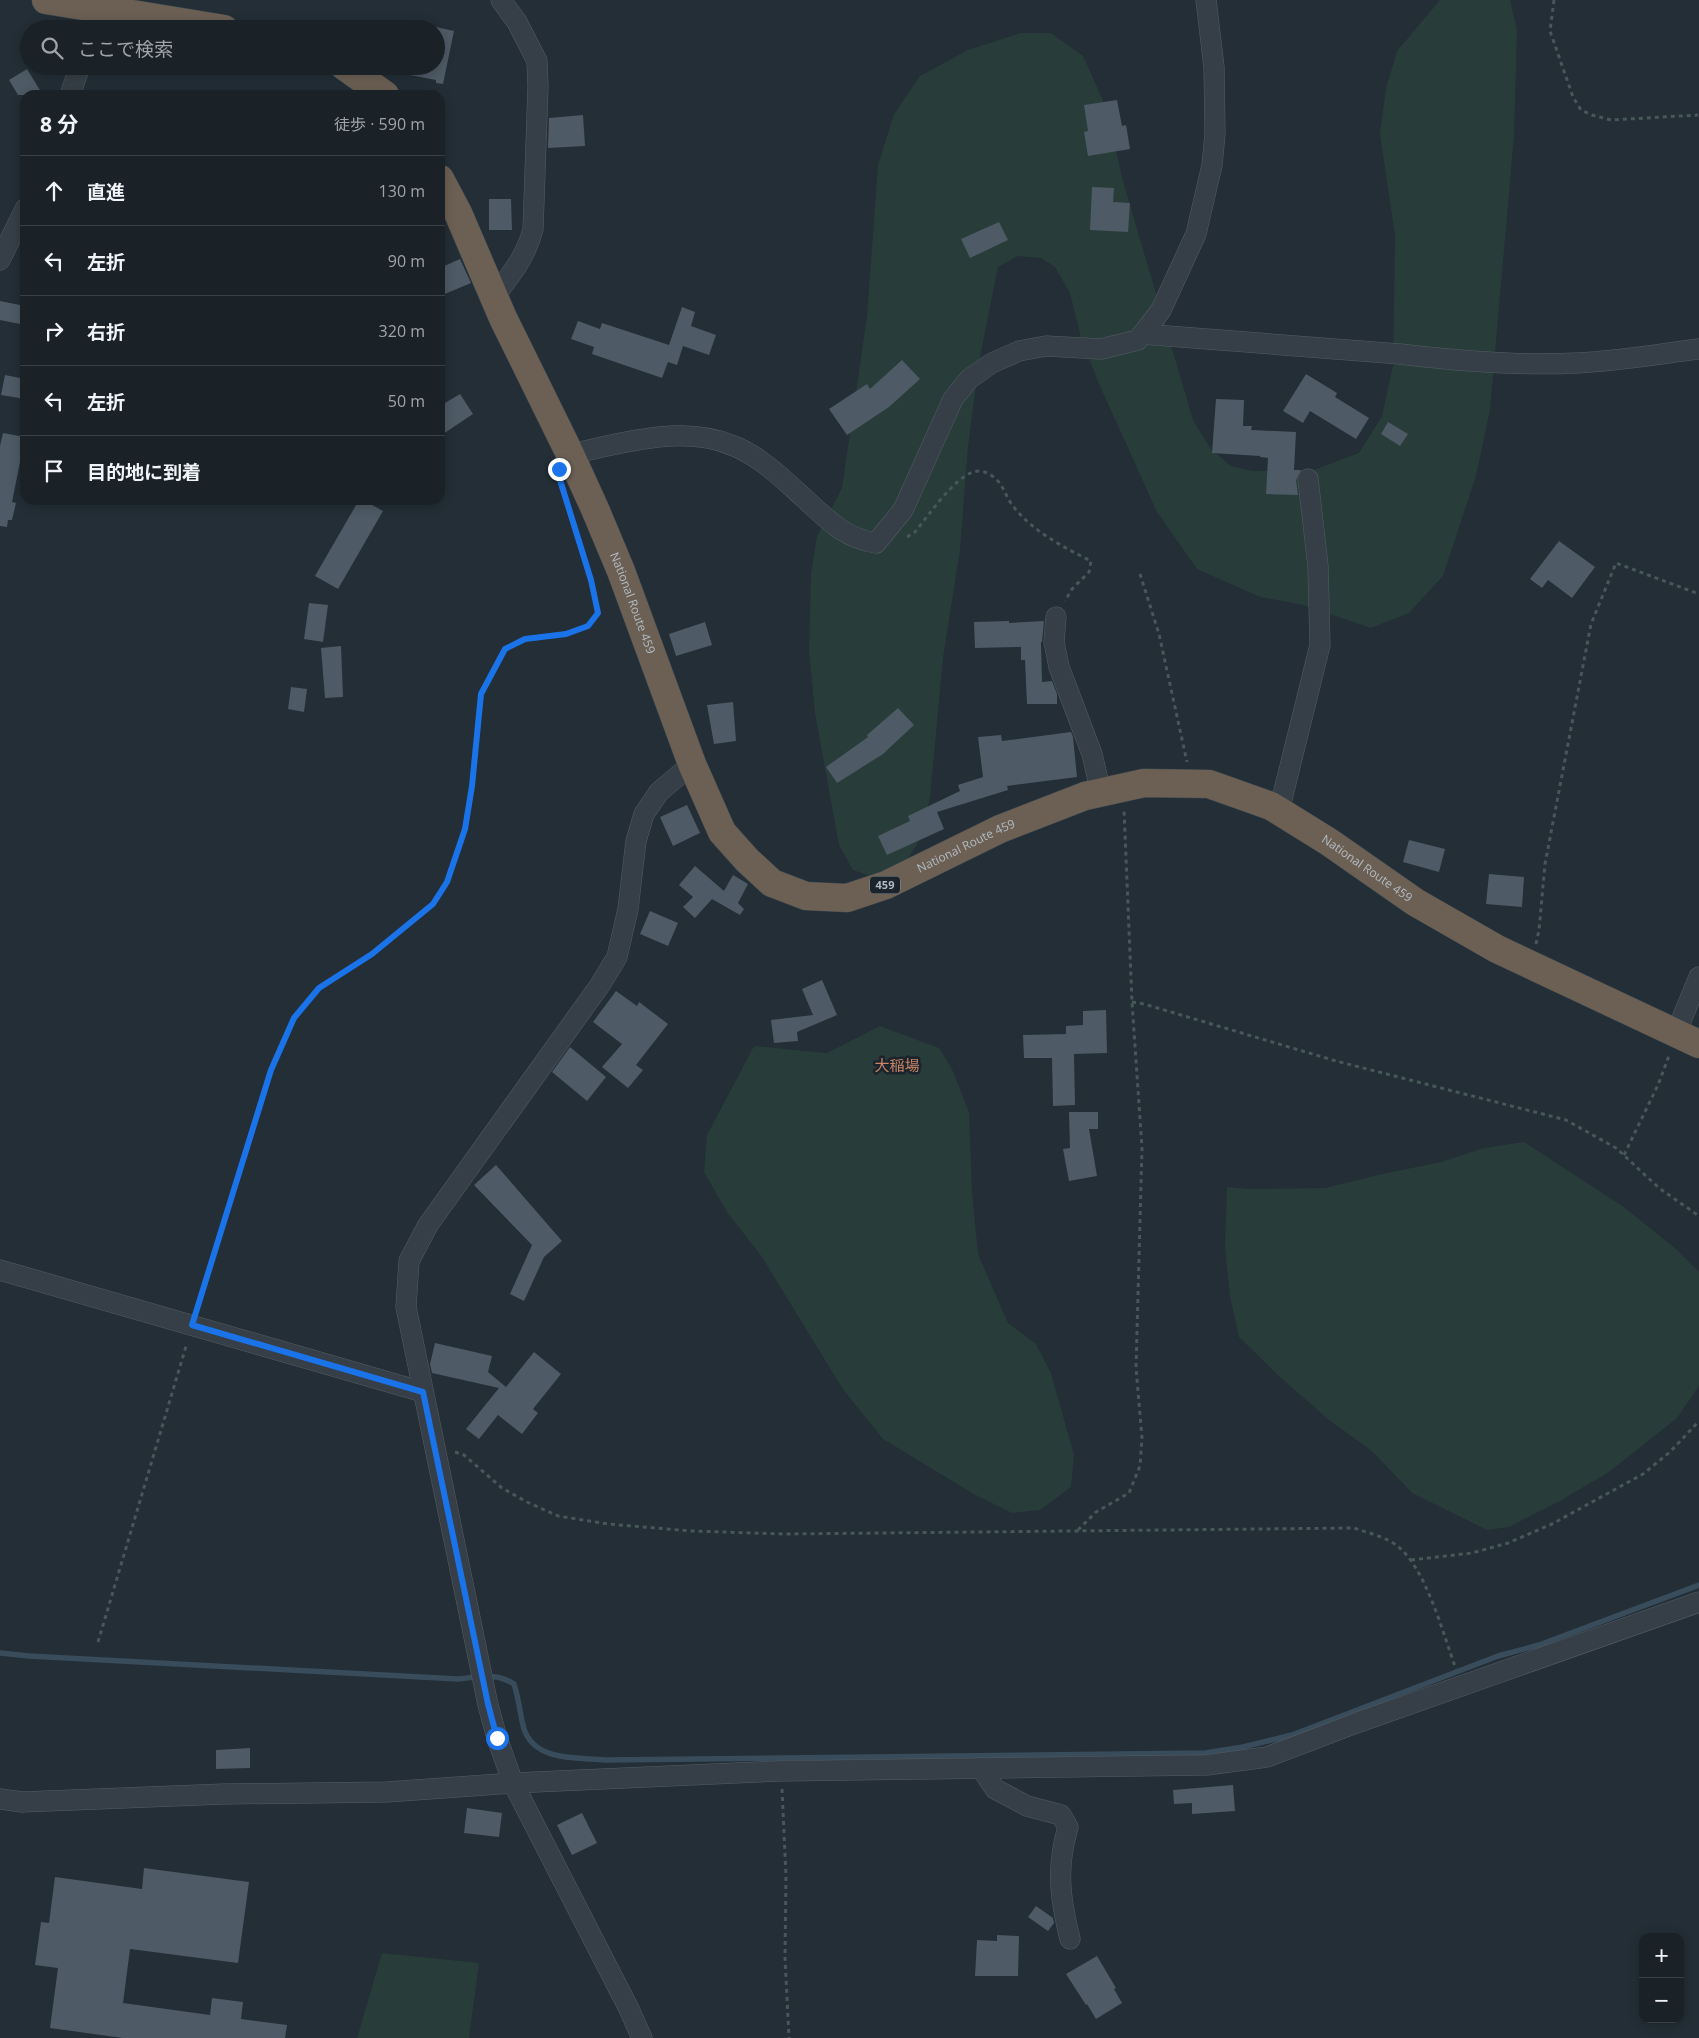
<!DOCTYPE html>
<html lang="ja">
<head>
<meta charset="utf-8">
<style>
	body { margin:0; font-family:"Open Sans","Noto Sans JP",sans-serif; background:#272f34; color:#f1f3f6 }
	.controls { position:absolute; right:15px; bottom:15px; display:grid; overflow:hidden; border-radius:10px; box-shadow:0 2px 12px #0003 }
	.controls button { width:45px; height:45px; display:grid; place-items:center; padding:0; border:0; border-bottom:1px solid #383f45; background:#1a2228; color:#f1f3f6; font:25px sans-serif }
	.stop { position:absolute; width:15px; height:15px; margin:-11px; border:4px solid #1a73e8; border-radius:50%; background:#fff }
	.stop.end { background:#1a73e8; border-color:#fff; box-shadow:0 1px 5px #0008 }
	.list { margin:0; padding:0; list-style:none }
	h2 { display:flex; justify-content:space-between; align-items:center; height:65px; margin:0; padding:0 20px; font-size:21px }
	h2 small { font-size:16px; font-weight:400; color:#9fa4a8 }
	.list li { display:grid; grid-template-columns:32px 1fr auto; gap:15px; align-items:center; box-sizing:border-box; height:70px; padding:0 20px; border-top:1px solid #383f45 }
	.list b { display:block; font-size:19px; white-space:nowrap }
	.list em { font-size:16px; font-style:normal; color:#9fa4a8 }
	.icon { flex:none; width:28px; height:28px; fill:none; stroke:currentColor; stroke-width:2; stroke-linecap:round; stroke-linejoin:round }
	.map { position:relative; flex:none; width:1699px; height:2038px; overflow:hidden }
	.search { position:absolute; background:#1a2228; box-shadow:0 2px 12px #0003; left:20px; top:20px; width:425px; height:55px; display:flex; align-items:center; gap:12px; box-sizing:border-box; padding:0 18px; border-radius:28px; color:#9fa4a8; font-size:19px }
	.panel { position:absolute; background:#1a2228; box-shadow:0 2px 12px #0003; left:20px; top:90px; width:425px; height:415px; border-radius:15px }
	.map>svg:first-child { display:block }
	.green { fill:#283c39 }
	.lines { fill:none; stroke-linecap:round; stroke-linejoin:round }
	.stream { stroke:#384c5c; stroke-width:5.5 }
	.building { fill:#4e5a65 }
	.minor-casing { stroke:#545d65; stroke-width:21 }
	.highway-casing { stroke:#414a52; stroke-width:29 }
	.path { stroke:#465858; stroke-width:3; stroke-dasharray:4 4; stroke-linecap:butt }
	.minor { stroke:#363f47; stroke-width:20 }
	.highway { stroke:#6c6054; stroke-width:28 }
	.route { stroke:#1a73e8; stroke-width:6 }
	.labels { text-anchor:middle; stroke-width:5; stroke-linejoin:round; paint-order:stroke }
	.shield { fill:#1b242c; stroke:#848d96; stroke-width:1 }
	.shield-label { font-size:11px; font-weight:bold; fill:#b1bac3 }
	.street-label { font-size:12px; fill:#b1bac3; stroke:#1b242c }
	.quarter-label { font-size:15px; fill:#c98466; stroke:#1b242c }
</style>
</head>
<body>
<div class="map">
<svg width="1699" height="2038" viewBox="0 0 1699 2038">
	<rect width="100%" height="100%" fill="#232e36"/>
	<!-- green -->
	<g class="green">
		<polygon points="1440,0 1510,0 1517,30 1514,136 1490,410 1476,476 1443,576 1409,613 1371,628 1303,605 1260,597 1197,569 1157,512 1099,384 1081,338 1070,293 1055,267 1041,258 1018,256 998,267 979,362 968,447 960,550 943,658 930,798 919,841 901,870 870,876 853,870 839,845 815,713 809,651 811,573 817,536 842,488 867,316 878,165 894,114 920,76 968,50 1020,33 1051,33 1083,56 1106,107 1123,181 1193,420 1211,449 1231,466 1253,471 1311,471 1359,453 1382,416 1393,365 1395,236 1380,134 1386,88 1397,51"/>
		<polygon points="880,1026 939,1048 952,1069 969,1112 972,1191 978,1254 1008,1323 1036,1344 1051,1373 1074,1455 1071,1487 1040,1510 1012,1513 972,1493 883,1439 842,1388 762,1257 727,1212 704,1172 707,1135 754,1046 827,1053"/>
		<polygon points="1524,1142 1624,1207 1676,1249 1699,1272 1699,1386 1677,1418 1609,1472 1560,1501 1509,1527 1487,1530 1412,1493 1372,1451 1329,1420 1280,1377 1239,1337 1230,1297 1225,1247 1227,1187 1250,1189 1325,1188 1382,1174 1441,1162 1484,1148"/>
		<polygon points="382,1953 479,1963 469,2038 357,2038"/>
	</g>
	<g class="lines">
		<!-- stream -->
		<path class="stream" d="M0 1653 29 1656 458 1679C478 1677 496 1672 514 1684 519 1699 520 1715 524 1729 535 1762 578 1757 605 1760L1205 1753 1243 1747 1292 1735 1498 1656 1539 1645 1699 1585"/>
	</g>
	<!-- building -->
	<g class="building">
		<polygon points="436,27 454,31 443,84 436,83 436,80 400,73 401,66 436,66"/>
		<polygon points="27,69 43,95 18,95 9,80"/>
		<polygon points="1117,100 1122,126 1126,125 1130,149 1088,156 1084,132 1088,131 1084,105"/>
		<polygon points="583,115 585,146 548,148 549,118"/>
		<polygon points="1092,187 1114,188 1113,202 1130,203 1128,232 1090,230"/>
		<polygon points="489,199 511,199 512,230 489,230"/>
		<polygon points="999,222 1008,240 970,258 961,239"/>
		<polygon points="460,259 471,283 440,296 440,268"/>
		<polygon points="0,301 25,306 25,325 0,320"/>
		<polygon points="682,307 695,312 691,326 716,335 709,355 683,346 677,365 668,362 662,378 592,354 594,347 571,339 578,321 600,329 602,323 669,345"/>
		<polygon points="902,360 920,379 889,407 847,435 829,409 867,384 870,389"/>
		<polygon points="1306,374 1337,393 1335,397 1369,418 1356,439 1310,411 1303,423 1283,411"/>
		<polygon points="5,375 25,379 25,399 1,395"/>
		<polygon points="460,394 473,414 440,436 440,406"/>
		<polygon points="1216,399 1244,400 1243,426 1252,426 1251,430 1296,432 1294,470 1301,470 1296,480 1298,495 1266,494 1268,458 1260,457 1260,456 1212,453"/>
		<polygon points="1388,422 1408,434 1400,446 1381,434"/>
		<polygon points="3,433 25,437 25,457 21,457 12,502 16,503 12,520 8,520 7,527 0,526 0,446"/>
		<polygon points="359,500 363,500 383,511 338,589 315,576"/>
		<polygon points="1559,541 1595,567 1572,598 1548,580 1542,588 1530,579"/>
		<polygon points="309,603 328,605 323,642 304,639"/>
		<polygon points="1009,621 1009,623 1044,621 1042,642 1041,642 1042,682 1052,681 1057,694 1057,704 1027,704 1025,660 1021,660 1021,647 975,648 974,622"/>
		<polygon points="705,622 712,645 676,656 669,634"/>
		<polygon points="341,646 343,697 325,698 321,648"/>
		<polygon points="291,687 307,689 304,712 288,709"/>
		<polygon points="733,702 736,741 714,744 707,705"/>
		<polygon points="898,708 914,725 883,754 837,783 826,767 868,737 867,735"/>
		<polygon points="1071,732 1073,737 1077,777 1007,786 1008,790 937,812 944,829 887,855 878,836 910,821 908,816 933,804 934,806 933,804 960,791 958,785 983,777 978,737 1001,735 1002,741"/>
		<polygon points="687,805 700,833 673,846 660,817"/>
		<polygon points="1409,840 1445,849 1439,872 1403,862"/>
		<polygon points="695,866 724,891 733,875 748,884 738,903 744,909 740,915 712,899 695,918 683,907 693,897 679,885"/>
		<polygon points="1489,874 1524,877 1522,907 1486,904"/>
		<polygon points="650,911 678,923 668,946 640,934"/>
		<polygon points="822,980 837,1015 797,1032 798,1041 774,1043 771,1020 813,1015 802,989"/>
		<polygon points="616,991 637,1006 639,1002 668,1024 636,1065 643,1070 628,1088 602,1067 622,1044 593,1022"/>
		<polygon points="1106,1010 1107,1053 1074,1054 1075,1105 1053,1106 1052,1058 1024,1058 1023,1035 1066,1034 1066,1026 1083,1025 1083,1011"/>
		<polygon points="570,1047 606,1077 587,1101 552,1072"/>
		<polygon points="1069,1112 1098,1112 1098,1129 1089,1129 1097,1176 1069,1181 1063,1149 1070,1148"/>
		<polygon points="496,1165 562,1241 544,1257 524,1301 510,1294 532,1245 474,1185"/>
		<polygon points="435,1343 492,1356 488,1372 506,1387 534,1352 561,1374 533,1409 538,1413 522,1434 498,1415 479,1439 466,1429 499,1388 432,1373 430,1364"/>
		<polygon points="250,1748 250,1768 216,1769 216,1750"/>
		<polygon points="1233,1785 1235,1811 1192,1814 1192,1803 1174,1804 1173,1790"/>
		<polygon points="467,1808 502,1813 499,1837 464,1833"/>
		<polygon points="582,1813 597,1843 572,1855 557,1825"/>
		<polygon points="144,1868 249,1882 238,1963 130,1949 123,2003 210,2015 212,1998 243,2002 241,2019 287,2025 285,2038 123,2038 50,2028 58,1968 35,1965 41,1922 49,1923 55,1877 142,1889"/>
		<polygon points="1036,1906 1053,1918 1054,1923 1048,1931 1028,1917"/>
		<polygon points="997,1935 1019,1936 1018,1976 975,1976 977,1940 997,1941"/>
		<polygon points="1097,1956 1116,1988 1114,1989 1122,2003 1096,2019 1087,2004 1086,2005 1066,1974"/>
	</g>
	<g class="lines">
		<defs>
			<g id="minor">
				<polyline points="87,29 88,8"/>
				<polyline points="70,95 80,66"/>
				<polyline points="0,260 25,209"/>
				<path d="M494 297C510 276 527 255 533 229L538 87 537 61 517 22 501 0"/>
				<path d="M1142 334 1400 354C1458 361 1518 366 1577 363 1618 361 1659 354 1699 349"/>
				<path d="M570 454C623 443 682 424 734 446 761 457 783 479 804 498 827 519 844 538 876 543L903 510 953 399 969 379 992 363 1019 351 1046 346 1101 349 1138 340 1161 310 1196 234 1212 165 1215 134 1214 67 1206 0"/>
				<polyline points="1056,617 1054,642 1059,667 1092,754 1101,793"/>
				<polyline points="1279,811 1320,645 1318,566 1308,479"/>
				<polyline points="1676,1033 1699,977"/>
				<polyline points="0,1270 423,1392"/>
				<path d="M981 1768 995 1789 1027 1806 1061 1815 1068 1827C1056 1868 1060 1898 1070 1939"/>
				<polyline points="0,1799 22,1802 224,1794 387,1792 513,1783 781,1771 1207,1765 1267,1757 1359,1722 1699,1602"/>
				<polyline points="642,2038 629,2009 513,1783 497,1738 488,1705 406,1307 409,1261 428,1225 600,985 617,957 628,909 636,841 644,814 659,792 692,764"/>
			</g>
			<g id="highway">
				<polyline points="46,0 224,29"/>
				<polyline points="344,66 385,95"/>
				<path id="s1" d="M440 179 458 213 503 318 570 454 595 509 621 571 692 764 722 832 747 860 772 883 806 896 847 898 886 885 1000 829 1085 796 1144 783 1209 784 1271 806 1329 842 1415 902 1497 949 1699 1044"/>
			</g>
		</defs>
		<!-- minor casing -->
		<use href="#minor" class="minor-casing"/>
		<!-- highway casing -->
		<use href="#highway" class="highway-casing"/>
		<!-- path -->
		<g class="path">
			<polyline points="1554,0 1550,31 1573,97 1581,110 1592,115 1611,120 1698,115"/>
			<path d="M907 537 915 532C928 516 954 478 973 472 982 469 991 474 997 480 1004 487 1007 499 1013 506 1032 531 1063 547 1091 561L1089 572 1072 589 1065 601"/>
			<polyline points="1140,574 1159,634 1187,762"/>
			<polyline points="1536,944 1539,930 1545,864 1591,624 1616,563 1699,594"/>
			<polyline points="1132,1002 1144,1004 1336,1061 1566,1120 1616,1148 1659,1188 1699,1216"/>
			<polyline points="1624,1155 1658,1085 1670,1053"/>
			<polyline points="198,1309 271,1070 294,1017 319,988 372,954 433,904 447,882 465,829 472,786 481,694 494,669 505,649 525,639 566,634 588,626 598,613 591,580 571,514"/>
			<path d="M455 1452 464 1455 502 1488 527 1502 558 1516 608 1524 691 1531 786 1534 1354 1528C1368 1533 1384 1536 1396 1545 1426 1567 1443 1634 1456 1669"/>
			<polyline points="1078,1530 1096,1512 1129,1493 1140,1466 1142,1438 1136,1368 1142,1148 1132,1002 1124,809"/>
			<polyline points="1411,1560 1472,1553 1508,1543 1552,1524 1643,1474 1670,1452 1699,1421"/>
			<polyline points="98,1642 187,1343"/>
			<polyline points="782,1789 786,1876 785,1958 789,2038"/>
		</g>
		<!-- minor -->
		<use href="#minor" class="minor"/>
		<!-- highway -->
		<use href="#highway" class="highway"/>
	</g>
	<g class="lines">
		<!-- route -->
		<polyline class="route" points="497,1738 488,1704 423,1392 192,1325 271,1070 294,1018 319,988 372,954 433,904 447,882 465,829 472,786 481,694 505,649 525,639 566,634 588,626 598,613 591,580 560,480 559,469"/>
	</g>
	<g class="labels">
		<!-- shield labels -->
		<rect class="shield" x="870" y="876.5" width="30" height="17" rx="4"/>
		<g class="shield-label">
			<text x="885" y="889">459</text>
		</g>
		<!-- street labels -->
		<g class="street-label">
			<text dy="4" stroke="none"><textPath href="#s1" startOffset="466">National Route 459</textPath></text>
			<text dy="4" stroke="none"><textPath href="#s1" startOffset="991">National Route 459</textPath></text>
			<text dy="4" stroke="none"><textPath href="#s1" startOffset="1426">National Route 459</textPath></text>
		</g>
		<!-- quarter labels -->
		<g class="quarter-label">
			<text x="897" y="1071">大稲場</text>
		</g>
	</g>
</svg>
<div class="controls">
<button>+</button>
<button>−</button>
</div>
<div class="stop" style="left:497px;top:1738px"></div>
<div class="stop end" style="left:559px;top:469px"></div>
<div class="search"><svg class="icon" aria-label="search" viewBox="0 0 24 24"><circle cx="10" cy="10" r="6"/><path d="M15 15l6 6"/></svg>ここで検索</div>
<section class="panel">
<h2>8 分<small>徒歩 · 590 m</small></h2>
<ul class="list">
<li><svg class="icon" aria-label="ahead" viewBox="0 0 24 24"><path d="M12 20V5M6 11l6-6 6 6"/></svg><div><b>直進</b></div><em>130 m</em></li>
<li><svg class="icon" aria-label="left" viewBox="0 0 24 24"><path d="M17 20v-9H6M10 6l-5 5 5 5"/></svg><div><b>左折</b></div><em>90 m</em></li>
<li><svg class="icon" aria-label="right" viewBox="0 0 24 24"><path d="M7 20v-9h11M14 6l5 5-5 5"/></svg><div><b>右折</b></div><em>320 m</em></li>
<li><svg class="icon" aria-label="left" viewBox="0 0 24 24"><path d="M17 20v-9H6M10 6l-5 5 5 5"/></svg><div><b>左折</b></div><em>50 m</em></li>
<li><svg class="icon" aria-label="arrive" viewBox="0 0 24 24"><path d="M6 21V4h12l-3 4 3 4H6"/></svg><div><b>目的地に到着</b></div></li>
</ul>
</section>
</div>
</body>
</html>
